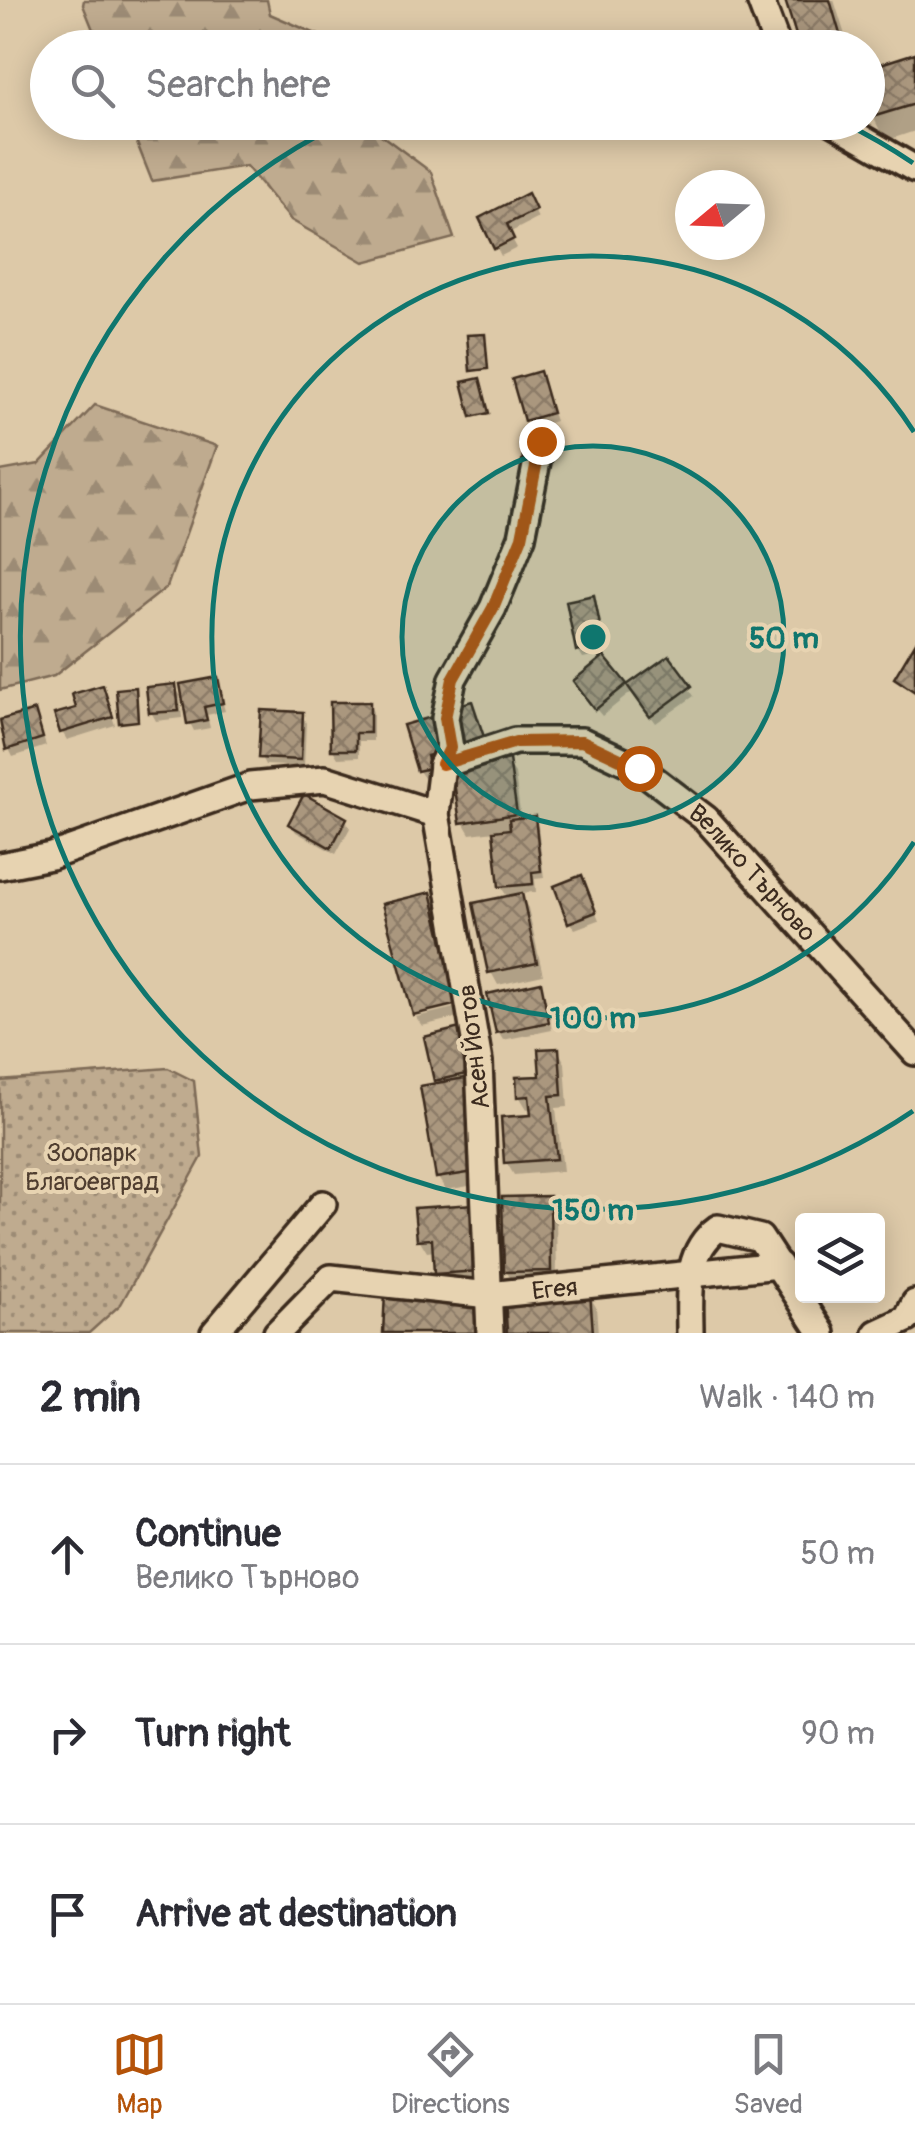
<!DOCTYPE html>
<html lang="en">
<head>
<meta charset="utf-8">
<style>
	body { margin:0; font-family:Pangolin,sans-serif; background:#f2f2f3; color:#2b2b33 }
	.controls { position:absolute; right:30px; bottom:30px; display:grid; overflow:hidden; border-radius:10px; box-shadow:0 5px 25px #0003 }
	.controls button { width:90px; height:90px; display:grid; place-items:center; padding:0; border:0; border-bottom:2px solid #e1e1e2; background:#fff; color:#2b2b33; font:50px sans-serif }
	.compass { position:absolute; left:675px; top:170px; width:90px; height:90px; border-radius:50%; background:#fff; box-shadow:0 5px 25px #0003; rotate:251deg }
	.stop { position:absolute; width:30px; height:30px; margin:-22px; border:8px solid #b45309; border-radius:50%; background:#fff }
	.stop.end { background:#b45309; border-color:#fff; box-shadow:0 2px 10px #0008 }
	.list { margin:0; padding:0; list-style:none }
	h2 { display:flex; justify-content:space-between; align-items:center; height:130px; margin:0; padding:0 40px; font-size:42px }
	h2 small { font-size:32px; font-weight:400; color:#7c7c81 }
	.list li { display:grid; grid-template-columns:65px 1fr auto; gap:30px; align-items:center; box-sizing:border-box; height:180px; padding:0 40px; border-top:2px solid #e1e1e2 }
	.list b { display:block; font-size:38px; white-space:nowrap }
	.list p { margin:0; font-size:32px; white-space:nowrap; color:#7c7c81 }
	.list em { font-size:32px; font-style:normal; color:#7c7c81 }
	.icon { flex:none; width:55px; height:55px; fill:none; stroke:currentColor; stroke-width:2; stroke-linecap:round; stroke-linejoin:round }
	.map { position:relative; flex:none; width:915px; height:1333px; overflow:hidden }
	.search { position:absolute; background:#fff; box-shadow:0 5px 25px #0003; left:30px; right:30px; top:30px; height:110px; display:flex; align-items:center; gap:25px; box-sizing:border-box; padding:0 35px; border-radius:55px; color:#7c7c81; font-size:38px }
	.sheet { height:670px; background:#fff }
	nav { display:flex; justify-content:space-around; align-items:center; box-sizing:border-box; height:140px; border-top:2px solid #e1e1e2; background:#fff; font-size:28px; color:#7c7c81 }
	nav a { display:grid; justify-items:center; gap:5px }
	nav .on { color:#b45309 }
	.map>svg:first-child { display:block }
	.grass { fill:url(#grass-dots); stroke:#7d6a56; stroke-width:2.5 }
	.forest { fill:url(#forest-firs); stroke:#7d6a56; stroke-width:2.5 }
	.shadow { fill:#0003 }
	.building { fill:url(#building-cross-hatch); stroke:#3b2a1e; stroke-width:2.5 }
	.lines { fill:none; stroke-linecap:round; stroke-linejoin:round }
	.street-casing { stroke:#3b2a1e; stroke-width:32 }
	.street { stroke:#e7d3b1; stroke-width:25 }
	.route { stroke:#b45309; stroke-width:12 }
	.ring { fill:none; stroke:#0f766e; stroke-width:5 }
	.labels { text-anchor:middle; stroke-width:8; stroke-linejoin:round; paint-order:stroke }
	.street-label { font-size:25px; fill:#3b2a1e; stroke:#e7d3b1 }
	.park-label { font-size:25px; fill:#4f3d2f; stroke:#e7d3b1 }
	.centre { fill:#0f766e; stroke:#e7d3b1; stroke-width:5 }
	.ring-label { font-size:30px; text-anchor:middle; font-weight:bold; fill:#0f766e; stroke:#e7d3b1; stroke-width:8; stroke-linejoin:round; paint-order:stroke }
</style>
</head>
<body>
<div class="map">
<svg width="915" height="1333" viewBox="0 0 915 1333">
	<defs>
		<pattern id="grass-dots" width="8" height="8" patternUnits="userSpaceOnUse" patternTransform="scale(2.5)"><rect width="8" height="8" fill="#bfab8f"/><path d="M2 2h.1M6 6h.1" fill="none" stroke="#9c8b74" stroke-width="1.8" stroke-linecap="round"/></pattern>
		<pattern id="forest-firs" width="22" height="20" patternUnits="userSpaceOnUse" patternTransform="scale(2.5)"><rect width="22" height="20" fill="#bfab8f"/><path d="M5 1l3.5 6h-7zM16 11l3.5 6h-7z" fill="#9c8b74"/></pattern>
		<pattern id="building-cross-hatch" width="8" height="8" patternUnits="userSpaceOnUse" patternTransform="scale(2.5)"><rect width="8" height="8" fill="#aa977e"/><path d="M0 0l8 8M0 8l8-8" fill="none" stroke="#8c7b67"/></pattern>
	</defs>
	<rect width="100%" height="100%" fill="#ddc9a8"/>
	<filter id="ink" filterUnits="userSpaceOnUse"><feTurbulence type="fractalNoise" baseFrequency=".01" numOctaves="2"/><feDisplacementMap in="SourceGraphic" scale="20" xChannelSelector="R" yChannelSelector="G"/><feConvolveMatrix kernelMatrix="1 2 1 2 8 2 1 2 1" color-interpolation-filters="sRGB"/></filter>
	<g filter="url(#ink)">
		<!-- grass -->
		<polygon class="grass" points="168,1068 194,1081 202,1157 121,1304 89,1333 0,1333 0,1081"/>
		<!-- forest -->
		<g class="forest">
			<polygon points="84,0 267,0 270,14 346,47 100,47 83,5"/>
			<polygon points="129,123 365,123 431,172 454,238 364,262 291,220 246,166 152,181"/>
			<polygon points="95,405 217,446 167,587 54,676 0,690 0,471 39,464"/>
		</g>
		<!-- shadow -->
		<g class="shadow">
			<polygon points="788,0 834,0 849,48 802,48"/>
			<polygon points="915,56 915,131 885,141 868,106 868,71"/>
			<polygon points="527,197 538,218 509,233 517,248 501,256 482,219"/>
			<polygon points="539,374 555,421 531,428 526,420"/>
			<polygon points="593,598 607,653 583,658 578,650"/>
			<polygon points="668,658 694,696 656,723 633,691 602,716 580,690 604,659 627,688"/>
			<polygon points="216,680 225,711 207,715 210,728 194,731 190,723"/>
			<polygon points="175,687 180,695 182,718 156,721 151,712"/>
			<polygon points="102,688 115,725 67,740 62,732 79,710"/>
			<polygon points="369,704 373,712 373,741 359,741 359,757 338,758 333,750"/>
			<polygon points="302,715 306,723 304,767 265,765 261,757"/>
			<polygon points="38,721 46,746 13,757 9,749"/>
			<polygon points="438,727 447,760 429,765 433,776 424,778 419,771"/>
			<polygon points="507,762 515,774 521,820 534,819 538,827 544,878 535,879 536,892 519,893 528,908 543,975 498,985 491,972 508,898 501,887 495,831 470,834 463,822"/>
			<polygon points="345,819 350,828 336,854 296,832 291,824"/>
			<polygon points="586,886 599,920 575,929 570,922"/>
			<polygon points="430,895 437,907 460,1001 414,1012"/>
			<polygon points="540,985 552,1030 503,1040 498,1032"/>
			<polygon points="461,1006 463,1016 422,1026 416,1017"/>
			<polygon points="427,1039 477,1080 465,1083 471,1094 486,1183 446,1190 438,1178 439,1085"/>
			<polygon points="558,1050 565,1063 568,1107 556,1108 563,1171 514,1175 506,1162 533,1118 533,1108 527,1109 519,1096 542,1078"/>
			<polygon points="548,1198 556,1211 557,1283 514,1284 506,1271"/>
			<polygon points="473,1206 486,1283 444,1286 437,1274 435,1251 427,1252 419,1239"/>
			<polygon points="589,1295 596,1307 598,1333 510,1333"/>
			<polygon points="748,1328 751,1333 711,1333 711,1332"/>
		</g>
		<!-- building -->
		<g class="building">
			<polygon points="785,0 830,0 844,48 800,48"/>
			<polygon points="915,53 915,104 869,118 868,68"/>
			<polygon points="528,193 536,210 507,224 514,239 494,249 479,218"/>
			<polygon points="485,334 488,369 470,371 467,335"/>
			<polygon points="540,371 552,413 524,421 512,379"/>
			<polygon points="480,378 489,413 471,417 462,382"/>
			<polygon points="594,595 604,645 576,651 566,601"/>
			<polygon points="915,643 915,692 894,678"/>
			<polygon points="669,655 692,686 650,717 627,685"/>
			<polygon points="604,656 627,684 595,710 573,681"/>
			<polygon points="218,677 223,703 204,707 207,720 187,724 180,684"/>
			<polygon points="176,684 179,711 149,713 146,687"/>
			<polygon points="103,685 113,717 60,733 54,714 76,708 72,694"/>
			<polygon points="136,687 138,721 119,723 116,689"/>
			<polygon points="472,701 485,740 464,746 452,707"/>
			<polygon points="330,702 370,702 370,733 356,733 356,750 331,750"/>
			<polygon points="35,710 43,738 6,750 0,720"/>
			<polygon points="261,710 303,712 301,760 258,758"/>
			<polygon points="435,716 445,751 427,756 430,768 417,771 403,725"/>
			<polygon points="509,759 517,814 460,823 452,768"/>
			<polygon points="304,794 347,818 331,848 288,824"/>
			<polygon points="535,816 541,871 532,872 533,884 499,887 493,831 510,829 509,819"/>
			<polygon points="582,875 596,912 568,923 554,886"/>
			<polygon points="431,892 458,1004 413,1015 382,904"/>
			<polygon points="522,893 537,963 488,973 473,903"/>
			<polygon points="541,982 549,1022 496,1033 487,994"/>
			<polygon points="464,1027 475,1072 434,1081 424,1037"/>
			<polygon points="559,1048 562,1095 550,1096 557,1159 504,1163 501,1117 531,1115 529,1096 517,1097 516,1077 540,1076 538,1049"/>
			<polygon points="465,1078 481,1171 436,1178 420,1086"/>
			<polygon points="550,1196 551,1271 504,1272 502,1197"/>
			<polygon points="474,1204 480,1271 434,1274 432,1239 417,1240 414,1208"/>
			<polygon points="590,1292 593,1333 507,1333 505,1297"/>
			<polygon points="385,1293 478,1297 476,1333 383,1333"/>
		</g>
		<g class="lines">
			<defs>
				<g id="street">
					<polyline points="760,0 778,48"/>
					<polyline points="833,122 915,169"/>
					<path id="s1" d="M442 765 515 741H582L639 768 706 819 915 1052"/>
					<polyline points="0,866 51,856 250,786 325,779 436,814"/>
					<polyline points="214,1333 323,1204"/>
					<path id="s2" d="M277 1333 331 1278 489 1295 779 1265"/>
					<polyline points="490,1333 479,1062 436,814 442,765 450,748 445,718 453,679 493,608 522,537 541,441"/>
					<path d="M690 1333C690 1294 684 1253 718 1228L760 1238 822 1333"/>
					<polyline points="877,1333 907,1319 915,1303"/>
				</g>
			</defs>
			<!-- street casing -->
			<use href="#street" class="street-casing"/>
			<!-- street -->
			<use href="#street" class="street"/>
		</g>
	</g>
	<g class="lines" filter="url(#ink)">
		<!-- route -->
		<polyline class="route" points="541,441 522,537 493,608 453,679 445,718 450,748 442,764 516,742 582,741 639,768"/>
	</g>
	<!-- distance rings -->
	<circle cx="593" cy="637" r="191" fill="#0f766e" fill-opacity=".12"/>
	<g class="ring">
		<circle cx="593" cy="637" r="191"/>
		<path d="M914 842A381 381 0 1 1 914 432"/>
		<path d="M913 1111A572 572 0 1 1 342 123M844 123A572 572 0 0 1 913 163"/>
	</g>
	<g class="labels">
		<!-- street labels -->
		<g class="street-label">
			<text dy="9" stroke="none"><textPath href="#s1" startOffset="362">Велико Търново</textPath></text>
			<text transform="translate(473 1047) rotate(-97)" y="9">Асен Йотов</text>
			<text dy="9" stroke="none"><textPath href="#s2" startOffset="302">Егея</textPath></text>
		</g>
		<!-- park labels -->
		<g class="park-label">
			<text x="92" y="1161">Зоопарк<tspan x="92" dy="29">Благоевград</tspan></text>
		</g>
	</g>
	<circle cx="593" cy="637" r="15" class="centre"/>
	<g class="ring-label">
		<text x="784" y="648">50 m</text>
		<text x="593" y="1028">100 m</text>
		<text x="593" y="1220">150 m</text>
	</g>
</svg>
<div class="controls">
<button><svg class="icon" aria-label="layers" viewBox="0 0 24 24"><path d="M12 4l9 5-9 5-9-5zM3 14l9 5 9-5"/></svg></button>
</div>
<svg class="compass" viewBox="-18 -18 36 36"><path d="M0-13l5 13h-10z" fill="#e53935"/><path d="M0 13l5-13h-10z" fill="#7c7c81"/></svg>
<div class="stop" style="left:639px;top:768px"></div>
<div class="stop end" style="left:541px;top:441px"></div>
<div class="search"><svg class="icon" aria-label="search" viewBox="0 0 24 24"><circle cx="10" cy="10" r="6"/><path d="M15 15l6 6"/></svg>Search here</div>
</div>
<section class="sheet">
<h2>2 min<small>Walk · 140 m</small></h2>
<ul class="list">
<li><svg class="icon" aria-label="ahead" viewBox="0 0 24 24"><path d="M12 20V5M6 11l6-6 6 6"/></svg><div><b>Continue</b><p>Велико Търново</p></div><em>50 m</em></li>
<li><svg class="icon" aria-label="right" viewBox="0 0 24 24"><path d="M7 20v-9h11M14 6l5 5-5 5"/></svg><div><b>Turn right</b></div><em>90 m</em></li>
<li><svg class="icon" aria-label="arrive" viewBox="0 0 24 24"><path d="M6 21V4h12l-3 4 3 4H6"/></svg><div><b>Arrive at destination</b></div></li>
</ul>
</section>
<nav>
<a class="on"><svg class="icon" aria-label="map" viewBox="0 0 24 24"><path d="M3 6l6-2 6 2 6-2v14l-6 2-6-2-6 2zM9 4v14M15 6v14"/></svg>Map</a>
<a><svg class="icon" aria-label="directions" viewBox="0 0 24 24"><path d="M12 3l9 9-9 9-9-9zM9 14v-3h6M13 9l2 2-2 2"/></svg>Directions</a>
<a><svg class="icon" aria-label="saved" viewBox="0 0 24 24"><path d="M7 4h10v16l-5-4-5 4z"/></svg>Saved</a>
</nav>
</body>
</html>
